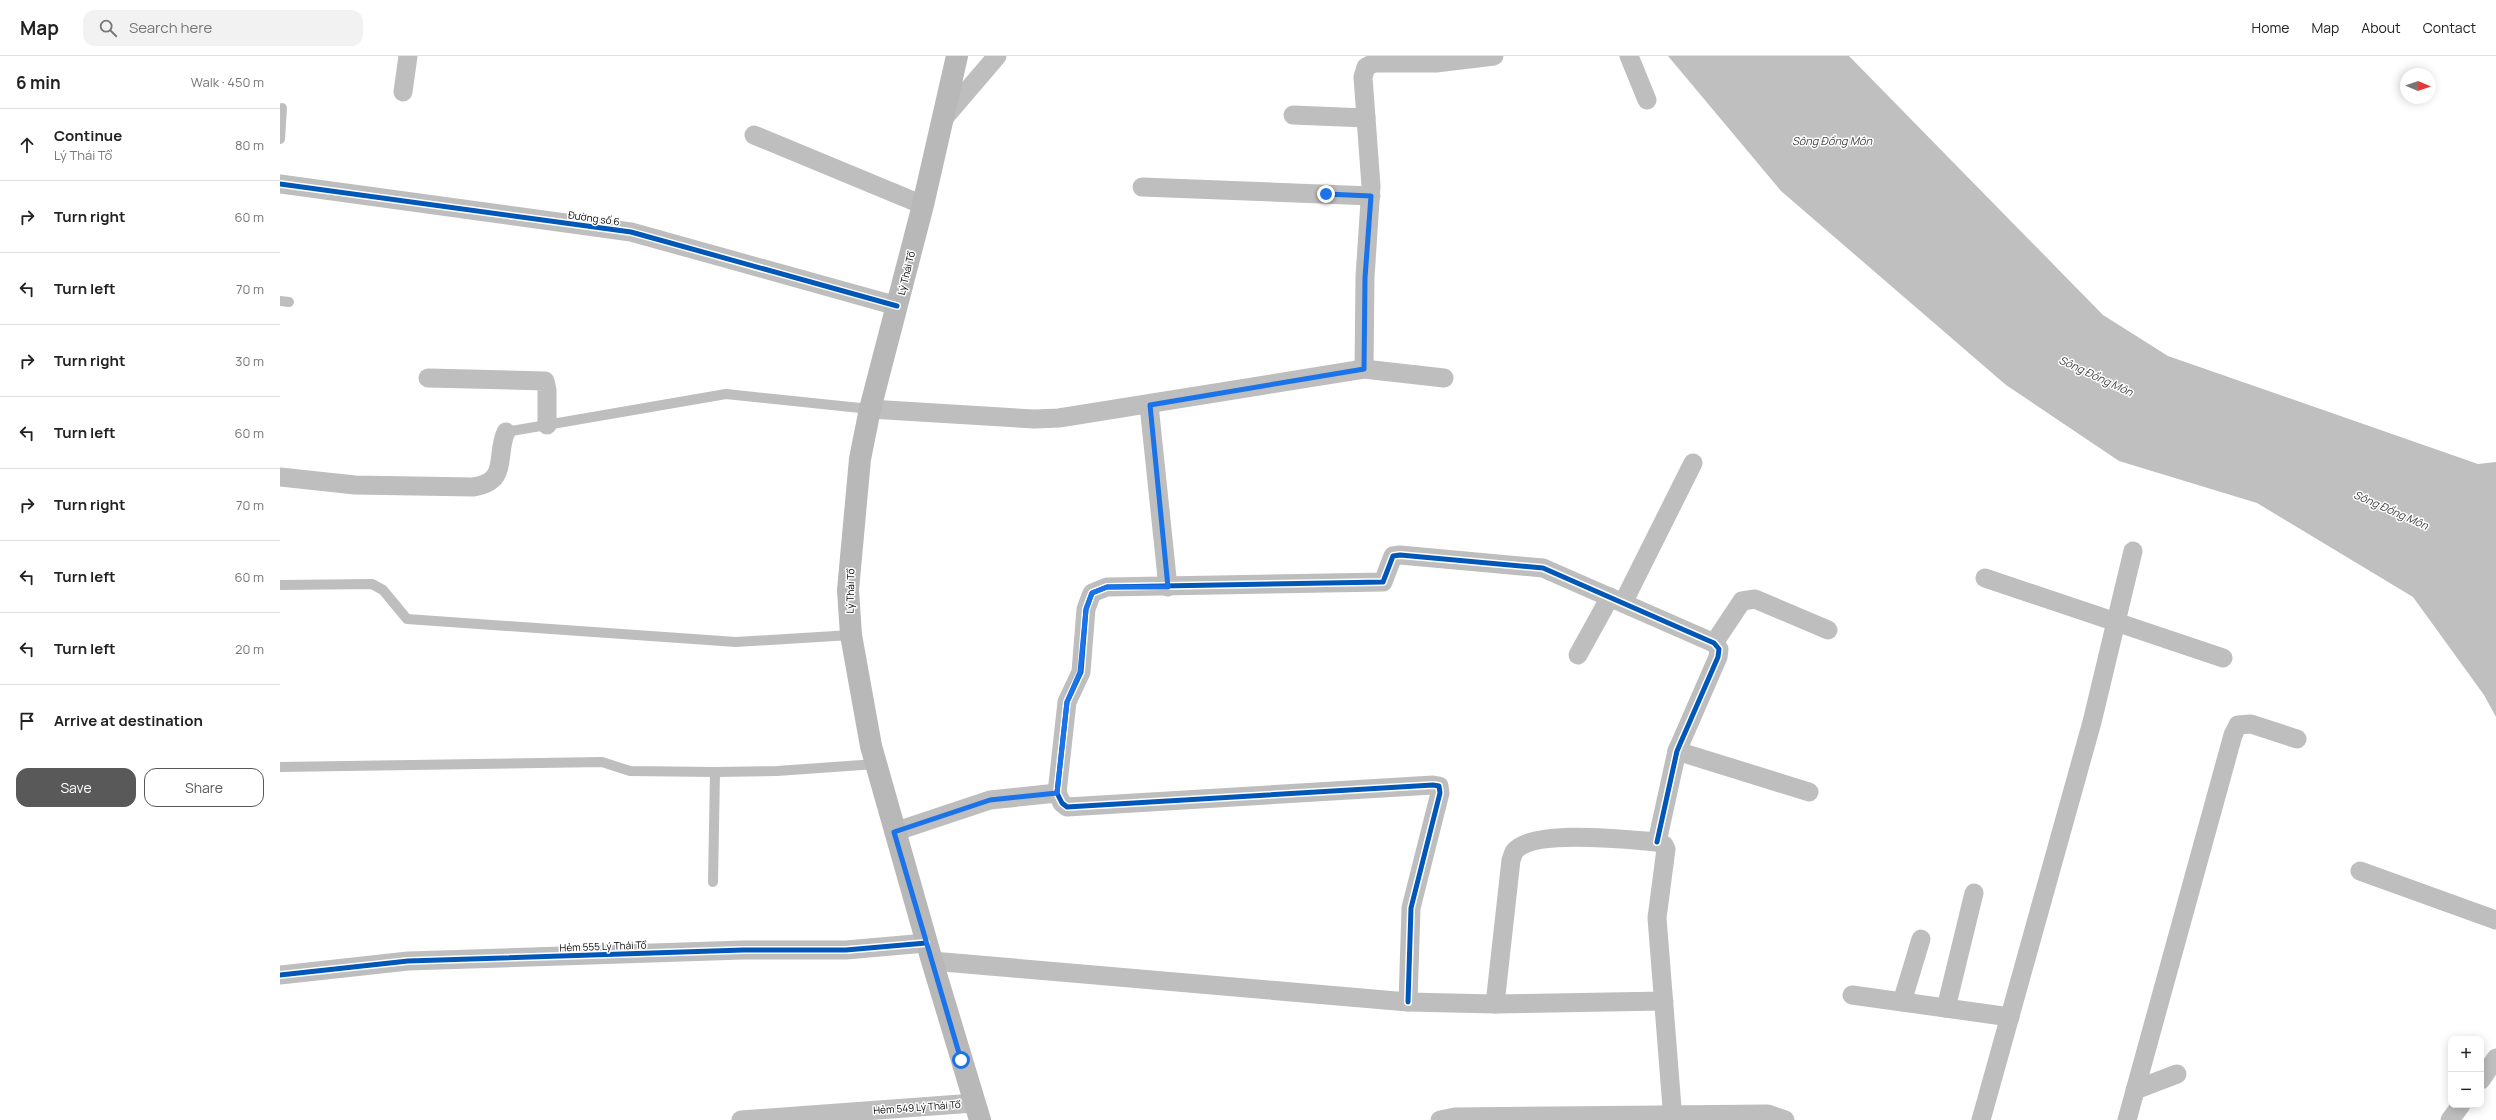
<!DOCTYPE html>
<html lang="en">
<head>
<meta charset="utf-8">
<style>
	body { margin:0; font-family:Manrope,sans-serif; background:#f2f2f2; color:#222 }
	.controls { position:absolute; right:12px; bottom:12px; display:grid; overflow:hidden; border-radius:8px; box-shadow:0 2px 10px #0003 }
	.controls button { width:36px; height:36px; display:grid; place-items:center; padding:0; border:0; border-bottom:1px solid #e0e0e0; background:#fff; color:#222; font:20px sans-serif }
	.compass { position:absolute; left:2120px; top:12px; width:36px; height:36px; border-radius:50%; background:#fff; box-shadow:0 2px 10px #0003; rotate:92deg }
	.stop { position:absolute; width:12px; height:12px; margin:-9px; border:3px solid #1a73e8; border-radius:50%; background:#fff }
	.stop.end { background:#1a73e8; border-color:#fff; box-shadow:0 1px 4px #0008 }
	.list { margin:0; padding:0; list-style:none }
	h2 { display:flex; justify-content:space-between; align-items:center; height:52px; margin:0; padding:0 16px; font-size:17px }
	h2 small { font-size:13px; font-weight:400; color:#767676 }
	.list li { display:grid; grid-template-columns:26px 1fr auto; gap:12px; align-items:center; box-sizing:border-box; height:72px; padding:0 16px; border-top:1px solid #e0e0e0 }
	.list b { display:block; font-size:15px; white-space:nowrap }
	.list p { margin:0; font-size:13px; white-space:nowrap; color:#767676 }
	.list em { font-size:13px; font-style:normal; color:#767676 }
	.actions { display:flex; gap:8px; padding:12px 16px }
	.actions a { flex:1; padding:9px 0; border:1px solid #595959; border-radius:12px; text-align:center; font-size:14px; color:#595959 }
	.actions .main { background:#595959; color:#fff }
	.icon { flex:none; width:22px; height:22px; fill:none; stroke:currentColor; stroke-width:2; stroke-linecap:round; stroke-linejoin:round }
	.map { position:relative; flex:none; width:2216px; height:1064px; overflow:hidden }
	header { display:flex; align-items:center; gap:24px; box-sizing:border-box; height:56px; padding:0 20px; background:#fff; border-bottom:1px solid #e0e0e0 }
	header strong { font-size:19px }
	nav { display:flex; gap:22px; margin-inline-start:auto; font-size:14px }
	.search { width:280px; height:36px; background:#f2f2f2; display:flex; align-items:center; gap:10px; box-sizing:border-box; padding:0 14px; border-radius:12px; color:#767676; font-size:15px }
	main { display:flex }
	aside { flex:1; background:#fff }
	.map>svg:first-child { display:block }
	.water { fill:#bfbfbf }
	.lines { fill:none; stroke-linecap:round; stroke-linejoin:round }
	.service { stroke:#bebebe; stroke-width:10 }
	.minor { stroke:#bebebe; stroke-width:19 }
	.secondary { stroke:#b8b8b8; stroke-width:22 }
	.cycleway-casing { stroke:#fff; stroke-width:8 }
	.cycleway { stroke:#0057b8; stroke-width:5 }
	.route { stroke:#1a73e8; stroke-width:5 }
	.labels { text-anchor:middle; stroke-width:3; stroke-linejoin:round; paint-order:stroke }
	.street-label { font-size:10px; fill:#000; stroke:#fff }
	.water-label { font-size:11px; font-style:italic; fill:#444; stroke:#fff }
</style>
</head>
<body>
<header>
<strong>Map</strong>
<div class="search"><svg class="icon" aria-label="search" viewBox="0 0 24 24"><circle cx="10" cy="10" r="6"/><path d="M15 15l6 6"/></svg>Search here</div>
<nav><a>Home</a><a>Map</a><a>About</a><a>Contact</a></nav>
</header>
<main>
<aside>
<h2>6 min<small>Walk · 450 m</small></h2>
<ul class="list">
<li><svg class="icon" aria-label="ahead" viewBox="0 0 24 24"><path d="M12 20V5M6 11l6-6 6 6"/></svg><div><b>Continue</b><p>Lý Thái Tổ</p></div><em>80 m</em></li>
<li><svg class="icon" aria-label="right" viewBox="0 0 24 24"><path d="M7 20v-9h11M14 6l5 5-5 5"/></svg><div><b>Turn right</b></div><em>60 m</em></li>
<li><svg class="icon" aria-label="left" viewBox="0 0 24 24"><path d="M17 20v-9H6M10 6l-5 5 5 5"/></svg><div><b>Turn left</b></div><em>70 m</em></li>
<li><svg class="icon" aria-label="right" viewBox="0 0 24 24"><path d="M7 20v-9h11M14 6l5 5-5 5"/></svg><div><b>Turn right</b></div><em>30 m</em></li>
<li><svg class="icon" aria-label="left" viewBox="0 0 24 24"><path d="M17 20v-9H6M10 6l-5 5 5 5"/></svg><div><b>Turn left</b></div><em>60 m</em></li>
<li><svg class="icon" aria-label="right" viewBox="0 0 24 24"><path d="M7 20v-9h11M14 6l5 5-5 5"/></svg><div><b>Turn right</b></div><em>70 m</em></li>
<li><svg class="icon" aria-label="left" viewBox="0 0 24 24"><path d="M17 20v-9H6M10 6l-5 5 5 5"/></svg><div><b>Turn left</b></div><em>60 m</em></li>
<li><svg class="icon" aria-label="left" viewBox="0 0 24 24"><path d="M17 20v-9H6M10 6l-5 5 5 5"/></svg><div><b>Turn left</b></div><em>20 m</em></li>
<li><svg class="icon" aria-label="arrive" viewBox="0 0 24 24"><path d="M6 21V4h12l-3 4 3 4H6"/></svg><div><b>Arrive at destination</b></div></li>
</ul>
<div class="actions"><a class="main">Save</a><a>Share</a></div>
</aside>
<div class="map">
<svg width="2216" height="1064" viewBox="0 0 2216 1064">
	<rect width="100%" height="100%" fill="#fff"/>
	<!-- water -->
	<polygon class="water" points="1388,0 1569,0 1823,259 1888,300 2198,408 2216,406 2216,661 2204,639 2133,541 1977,447 1839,405 1726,329 1501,135"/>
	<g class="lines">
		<!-- service -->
		<g class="service">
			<polyline points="0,83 2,52"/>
			<polyline points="0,245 9,246"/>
			<polyline points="226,376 446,338 590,353"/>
			<polyline points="0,529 92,528 103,534 127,563 456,586 571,579"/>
			<polyline points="0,711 322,706 350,715 435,716 497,715 596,708"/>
			<polyline points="433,826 435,716"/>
		</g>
		<!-- minor -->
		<g class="minor">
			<polyline points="1349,0 1367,44"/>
			<polyline points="123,36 128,0"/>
			<polyline points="1013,59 1086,62"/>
			<polyline points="664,62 717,0"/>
			<polyline points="474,79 643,149"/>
			<polyline points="0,128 351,176 617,250"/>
			<polyline points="862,131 1091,140"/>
			<polyline points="1084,313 1085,221 1091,130 1083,21 1086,11 1094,7 1156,7 1214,0"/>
			<polyline points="148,322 265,325 267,334 267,369"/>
			<polyline points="869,349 888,531"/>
			<polyline points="590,353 754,363 779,362 1084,313 1164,322"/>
			<path d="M0 421 75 429 193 431C230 426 215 399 226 376"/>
			<polyline points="1705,522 1943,602"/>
			<polyline points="1343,547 1413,407"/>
			<polyline points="1434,587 1462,545 1475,543 1548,574"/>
			<polyline points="1298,599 1330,541"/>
			<polyline points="1397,695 1529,736"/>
			<polyline points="614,776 710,744 777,737"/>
			<polyline points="2080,815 2216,864"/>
			<polyline points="652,905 1128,946 1215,948 1384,945"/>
			<polyline points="0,919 128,905 463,894 566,894 646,887"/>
			<polyline points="1572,939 1730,961"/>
			<polyline points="1128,946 1131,852 1160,737 1159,730 1153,729 787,751 782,747 777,737 787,646 801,616 806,553 812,537 827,531 1103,526 1113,500 1120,499 1263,512 1434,587 1439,593 1438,601 1397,695 1377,786"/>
			<polyline points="1622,946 1641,883"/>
			<path d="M1215 948 1231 804C1232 802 1233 798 1234 796 1251 772 1350 784 1377 786L1384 789 1386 793 1377 862 1393 1064"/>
			<polyline points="1666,952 1694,837"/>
			<polyline points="2201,1024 2216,1002"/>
			<polyline points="1855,1034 1897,1018"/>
			<polyline points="461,1064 694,1047"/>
			<polyline points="1160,1064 1175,1061 1488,1058 1505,1064"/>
			<polyline points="1701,1064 1812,666 1853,495"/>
			<polyline points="1847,1064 1953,679 1958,669 1971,668 2017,683"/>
			<polyline points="2170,1064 2181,1049"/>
		</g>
		<!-- secondary -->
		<polyline class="secondary" points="677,0 643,149 590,353 580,403 568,534 571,579 591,690 652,905 700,1064"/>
		<defs>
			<g id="cycleway">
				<polyline points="0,128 351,176 617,250"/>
				<polyline points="0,919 128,905 463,894 566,894 646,887"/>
				<polyline points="1128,946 1131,852 1160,737 1159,730 1153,729 787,751 782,747 777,737 787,646 801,616 806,553 812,537 827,531 1103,526 1113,500 1120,499 1263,512 1434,587 1439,593 1438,601 1397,695 1377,786"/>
			</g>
		</defs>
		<!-- cycleway casing -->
		<use href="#cycleway" class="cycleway-casing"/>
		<!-- cycleway -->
		<use href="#cycleway" class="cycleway"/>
	</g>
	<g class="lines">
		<!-- route -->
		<polyline class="route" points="681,1004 614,776 710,744 777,737 787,646 800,616 806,554 812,537 827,531 888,531 870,349 1084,313 1085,222 1091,140 1046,138"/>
	</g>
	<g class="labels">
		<!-- street labels -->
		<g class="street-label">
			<text transform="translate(314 162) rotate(8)" y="4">Đường số 6</text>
			<text transform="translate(626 217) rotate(-76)" y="4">Lý Thái Tổ</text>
			<text transform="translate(570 535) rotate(-89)" y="4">Lý Thái Tổ</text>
			<text transform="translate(323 890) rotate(-2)" y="4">Hẻm 555 Lý Thái Tổ</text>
			<text transform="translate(637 1051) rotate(-4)" y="4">Hẻm 549 Lý Thái Tổ</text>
		</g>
		<!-- water labels -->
		<g class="water-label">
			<text x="1552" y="89">Sông Đồng Môn</text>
			<text transform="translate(1816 320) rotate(25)" y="4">Sông Đồng Môn</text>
			<text transform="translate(2111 454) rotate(24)" y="4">Sông Đồng Môn</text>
		</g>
	</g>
</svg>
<div class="controls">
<button>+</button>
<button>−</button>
</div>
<svg class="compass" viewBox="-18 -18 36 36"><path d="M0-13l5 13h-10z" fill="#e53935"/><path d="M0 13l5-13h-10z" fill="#767676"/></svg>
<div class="stop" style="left:681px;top:1004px"></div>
<div class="stop end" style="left:1046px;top:138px"></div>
</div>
</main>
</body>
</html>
